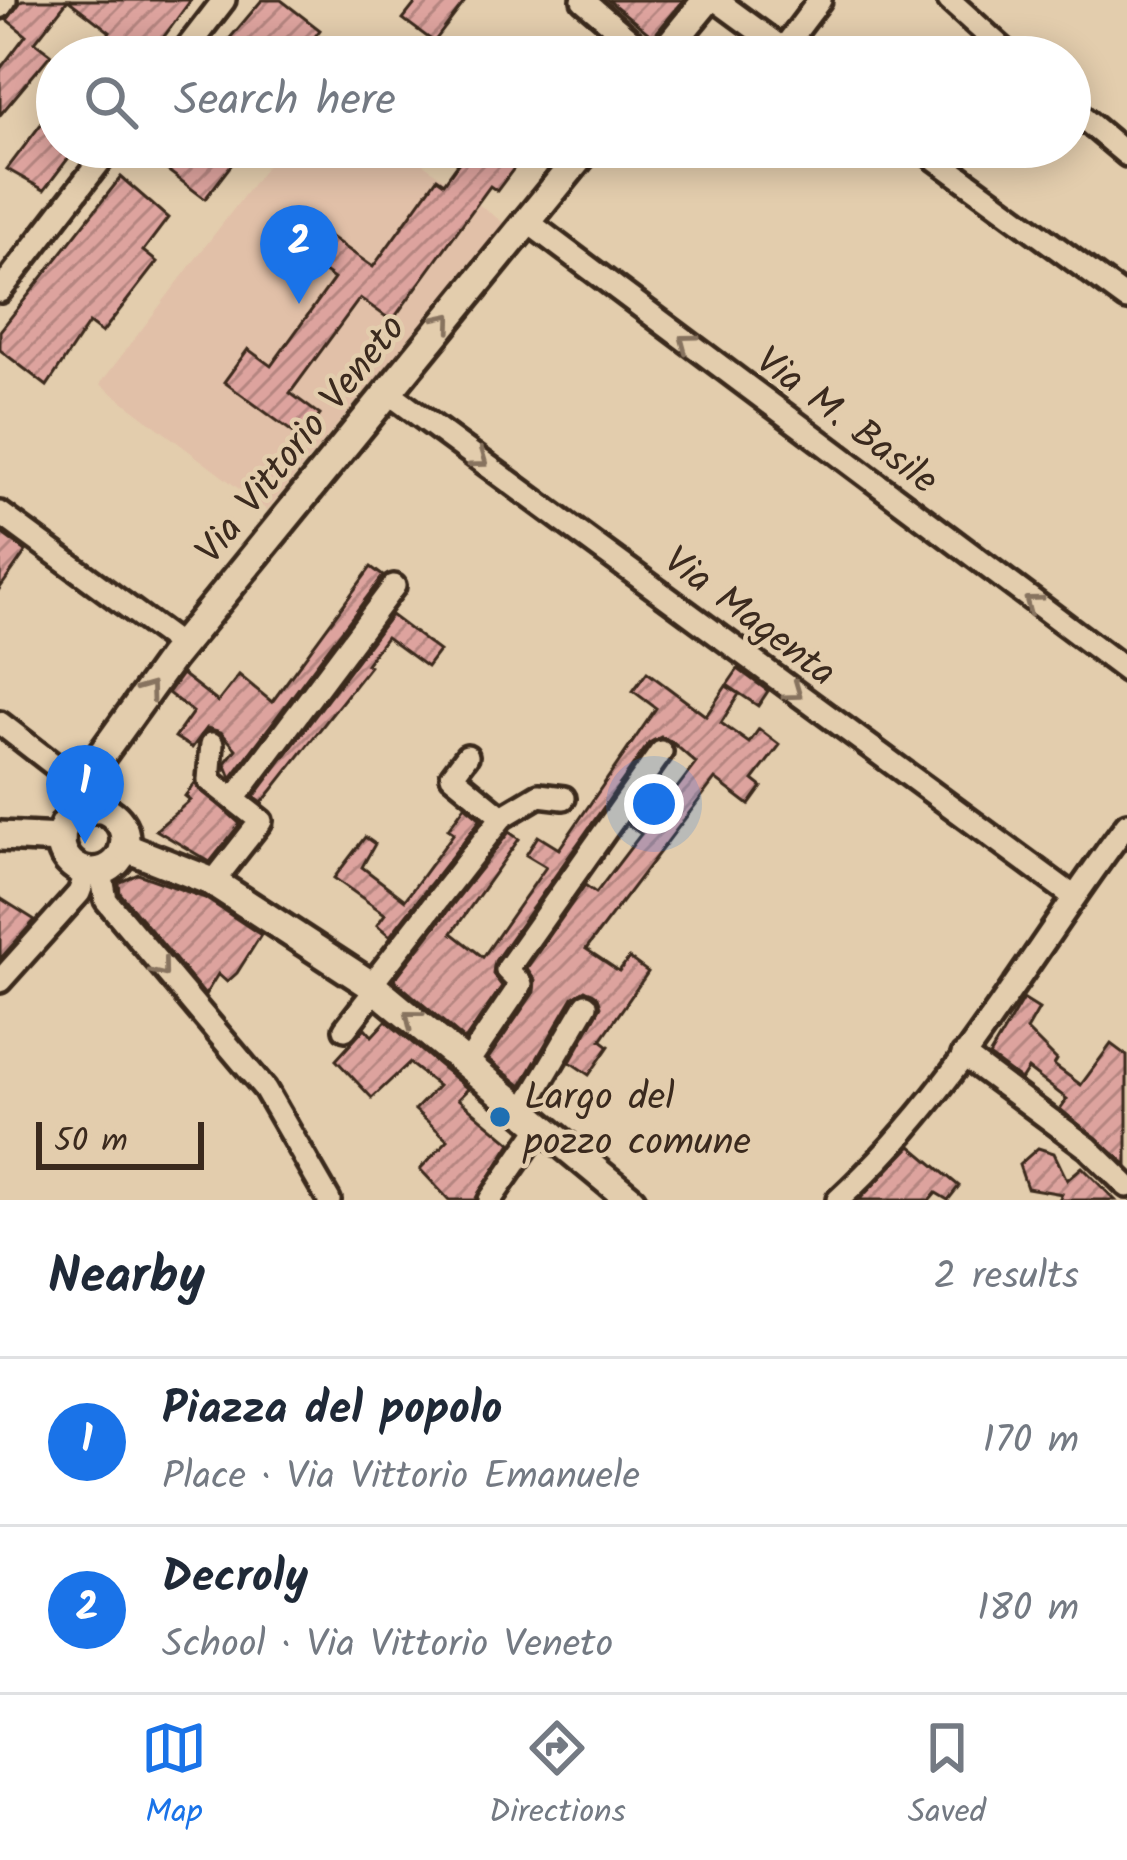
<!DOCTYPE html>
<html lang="en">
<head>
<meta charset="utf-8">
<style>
	body { margin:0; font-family:Kalam,sans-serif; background:#f6f6f7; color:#1f2937 }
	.scale { position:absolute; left:36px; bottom:30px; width:168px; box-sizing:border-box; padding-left:12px; border:6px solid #3b2a1e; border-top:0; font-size:33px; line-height:42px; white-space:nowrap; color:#3b2a1e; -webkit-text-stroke:9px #e3cdad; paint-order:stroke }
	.you { position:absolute; left:654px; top:804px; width:42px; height:42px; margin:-30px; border:9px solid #fff; border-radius:50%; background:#1a73e8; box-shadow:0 0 0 18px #1a73e833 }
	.badge { display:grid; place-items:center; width:78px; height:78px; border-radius:50%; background:#1a73e8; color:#fff; font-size:39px; font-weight:700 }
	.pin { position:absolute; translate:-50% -99px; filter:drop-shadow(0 3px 6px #0008) }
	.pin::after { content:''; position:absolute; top:63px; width:42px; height:36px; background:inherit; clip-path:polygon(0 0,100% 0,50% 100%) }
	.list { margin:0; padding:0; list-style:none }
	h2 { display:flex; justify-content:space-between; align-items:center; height:156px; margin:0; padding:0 48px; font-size:51px }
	h2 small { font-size:39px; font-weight:400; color:#747a83 }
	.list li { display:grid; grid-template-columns:78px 1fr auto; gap:36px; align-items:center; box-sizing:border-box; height:168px; padding:0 48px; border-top:3px solid #e0e1e3 }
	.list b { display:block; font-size:45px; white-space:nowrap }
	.list p { margin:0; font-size:39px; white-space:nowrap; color:#747a83 }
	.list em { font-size:39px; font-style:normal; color:#747a83 }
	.icon { flex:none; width:66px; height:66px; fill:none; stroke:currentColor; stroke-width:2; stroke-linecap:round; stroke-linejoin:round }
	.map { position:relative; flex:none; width:1127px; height:1200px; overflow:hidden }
	.search { position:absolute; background:#fff; box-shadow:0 6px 30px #0003; left:36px; right:36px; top:36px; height:132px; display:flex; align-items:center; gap:30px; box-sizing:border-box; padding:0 42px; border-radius:66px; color:#747a83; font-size:45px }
	.sheet { height:492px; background:#fff }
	nav { display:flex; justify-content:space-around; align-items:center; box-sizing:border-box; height:168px; border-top:3px solid #e0e1e3; background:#fff; font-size:33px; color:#747a83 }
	nav a { display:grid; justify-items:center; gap:6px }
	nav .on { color:#1a73e8 }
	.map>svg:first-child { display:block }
	.built { fill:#e1c0a8 }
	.building { fill:url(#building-hatch); stroke:#3b2a1e; stroke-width:3 }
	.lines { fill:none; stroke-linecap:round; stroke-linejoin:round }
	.minor-casing { stroke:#3b2a1e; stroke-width:30 }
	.tertiary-casing { stroke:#3b2a1e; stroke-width:36 }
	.minor { stroke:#e3cdad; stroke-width:21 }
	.tertiary { stroke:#e3cdad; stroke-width:27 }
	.oneway { stroke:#87735e }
	.poi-dot { fill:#1f6fb2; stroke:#e3cdad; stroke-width:4.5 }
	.labels { text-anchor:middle; stroke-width:9; stroke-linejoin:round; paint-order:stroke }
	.street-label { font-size:39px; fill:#3b2a1e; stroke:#e3cdad }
	.poi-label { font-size:39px; fill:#3b2a1e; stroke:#e3cdad; text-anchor:start }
</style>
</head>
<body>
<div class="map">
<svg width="1127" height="1200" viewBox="0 0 1127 1200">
	<defs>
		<pattern id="building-hatch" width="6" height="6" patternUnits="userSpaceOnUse" patternTransform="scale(3)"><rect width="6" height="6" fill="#dda39e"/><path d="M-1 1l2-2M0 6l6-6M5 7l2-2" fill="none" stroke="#b48580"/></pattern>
	</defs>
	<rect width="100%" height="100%" fill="#e3cdad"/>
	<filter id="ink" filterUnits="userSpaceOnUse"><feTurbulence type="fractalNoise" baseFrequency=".00833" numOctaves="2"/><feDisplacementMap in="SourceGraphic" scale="24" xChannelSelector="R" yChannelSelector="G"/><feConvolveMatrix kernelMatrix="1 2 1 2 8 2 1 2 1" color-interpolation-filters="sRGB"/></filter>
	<g filter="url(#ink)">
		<!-- built -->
		<polygon class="built" points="281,147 400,147 504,223 267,510 100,384"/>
		<!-- building -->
		<g class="building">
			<polygon points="22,0 68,0 35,42 51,54 0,115 0,69 26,35 7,20"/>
			<polygon points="68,0 191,0 149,57 106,57 97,50 110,32"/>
			<polygon points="262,0 281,0 320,30 301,55 288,45 279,57 214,57"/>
			<polygon points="418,0 466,0 434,42 403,19"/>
			<polygon points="608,0 684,0 653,37"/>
			<polygon points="57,103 57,147 77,147 44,190 7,169"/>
			<polygon points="137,147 245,147 205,199"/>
			<polygon points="470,147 530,147 497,191 490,186 392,321 360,298 290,393 320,415 302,439 224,382 248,349 271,366 334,279 309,261 328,235 373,267 437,178 444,183"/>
			<polygon points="121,177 168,218 143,251 157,262 102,333 89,323 47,386 0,350 0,331"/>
			<polygon points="0,532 26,551 0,588"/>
			<polygon points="371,567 383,576 231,778 225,763 236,749 221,732 207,728 192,748 175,737 193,712 168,693 182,674 218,702 239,675 272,702"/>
			<polygon points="391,615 439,651 427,667 386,637 366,664 370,666 262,803 254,797"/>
			<polygon points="738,669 768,691 758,706 727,685"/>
			<polygon points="647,672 706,716 726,686 739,694 721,723 749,743 759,729 780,745 753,780 762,787 749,805 715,779 586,949 619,971 629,958 648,972 601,1040 609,1046 589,1075 570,1062 601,1006 598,997 585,990 573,997 521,1086 488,1059 534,992 535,980 527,968 585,885 596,893 641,834 628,825 647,798 661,809 696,763 671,741 661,737 649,743 495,961 493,974 502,986 465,1040 394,980 509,832 519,839 452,933 483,957 546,867 526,855 538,836 559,849 656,708 633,691"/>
			<polygon points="195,783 240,824 210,862 156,830 190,800 185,796"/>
			<polygon points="465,806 481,819 390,936 377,925 385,914 334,878 365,837 375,844 362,867 405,900 454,833 448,829"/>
			<polygon points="138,874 205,898 261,935 237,973 227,982 218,974 205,995 120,893 119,883"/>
			<polygon points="0,898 35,920 0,959"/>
			<polygon points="1023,999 1039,1009 1027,1030 1057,1060 1054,1065 1081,1085 1111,1044 1127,1056 1127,1165 1060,1109 1067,1099 1028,1069 1021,1080 989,1056"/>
			<polygon points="386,1021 468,1089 458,1099 511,1143 475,1200 449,1200 420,1169 448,1140 415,1110 438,1086 409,1063 372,1098 336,1060 365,1028 372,1036"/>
			<polygon points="911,1146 959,1186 948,1200 936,1193 930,1200 859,1200"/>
			<polygon points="1038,1148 1054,1153 1067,1180 1082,1167 1115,1200 1059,1200 1062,1194 1027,1188 1019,1165"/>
		</g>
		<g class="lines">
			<defs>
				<g id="minor">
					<polyline points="583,0 650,57"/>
					<polyline points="716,0 794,57"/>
					<polyline points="949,0 1012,57"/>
					<polyline points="0,7 5,0"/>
					<polyline points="783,49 820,0"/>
					<polyline points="180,57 224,0"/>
					<polyline points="1070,107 1127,155"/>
					<polyline points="919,147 1127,299"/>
					<polyline points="528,222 1127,671"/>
					<polyline points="0,291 111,147"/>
					<polyline points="386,391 1073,896"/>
					<polyline points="0,513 181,646"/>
					<polyline points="0,723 80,785"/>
					<polyline points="212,744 209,780 261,821 213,882"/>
					<polyline points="467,756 452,776 502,817"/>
					<polyline points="234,799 394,586"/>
					<polyline points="101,872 106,900 265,1089 329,1200"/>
					<polyline points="0,981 79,893 87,872"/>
					<polyline points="371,985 502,817 539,795 564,798"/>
					<polyline points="345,1029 376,989"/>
					<polyline points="963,1055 1088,1148 1127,1186"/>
					<polyline points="466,1065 521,984 507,970 661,752"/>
					<polyline points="523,1112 586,1005"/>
					<polyline points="490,1200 540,1128"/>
					<path d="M838 1200C955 1093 1032 950 1127 824"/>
				</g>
				<g id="tertiary">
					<polyline points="660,57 707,0"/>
					<circle cx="93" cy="840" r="32"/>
					<polyline points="96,809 80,785 172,657 588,147"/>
					<polyline points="0,836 61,839"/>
					<polyline points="124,847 213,882 371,985 631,1200"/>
				</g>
			</defs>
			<!-- minor casing -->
			<use href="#minor" class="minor-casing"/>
			<!-- tertiary casing -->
			<use href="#tertiary" class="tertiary-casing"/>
			<!-- minor -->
			<use href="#minor" class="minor"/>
			<!-- tertiary -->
			<use href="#tertiary" class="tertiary"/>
		</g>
		<!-- one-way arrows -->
		<defs><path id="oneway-chevron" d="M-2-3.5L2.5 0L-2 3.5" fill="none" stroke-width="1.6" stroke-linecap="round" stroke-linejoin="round" transform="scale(3)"/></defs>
		<g class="oneway">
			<use href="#oneway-chevron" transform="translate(445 321) rotate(-50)"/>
			<use href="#oneway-chevron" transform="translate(687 342) rotate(-143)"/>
			<use href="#oneway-chevron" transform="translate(480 460) rotate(36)"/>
			<use href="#oneway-chevron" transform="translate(1032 603) rotate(-143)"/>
			<use href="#oneway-chevron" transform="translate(148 690) rotate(-54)"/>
			<use href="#oneway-chevron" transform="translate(794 692) rotate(36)"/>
			<use href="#oneway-chevron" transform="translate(161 969) rotate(51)"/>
			<use href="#oneway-chevron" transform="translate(412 1018) rotate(-141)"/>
		</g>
	</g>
	<!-- markers -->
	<circle class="poi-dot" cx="500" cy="1117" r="12"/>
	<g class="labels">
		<!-- street labels -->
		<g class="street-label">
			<text transform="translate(848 419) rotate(37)" y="14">Via M. Basile</text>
			<text transform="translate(299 438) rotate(-51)" y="14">Via Vittorio Veneto</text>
			<text transform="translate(751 615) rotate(37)" y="14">Via Magenta</text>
		</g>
		<!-- poi labels -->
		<g class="poi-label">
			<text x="524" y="1109">Largo del<tspan x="524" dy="45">pozzo comune</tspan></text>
		</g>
	</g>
</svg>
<div class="scale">50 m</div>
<div class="you"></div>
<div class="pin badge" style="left:85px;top:844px">1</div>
<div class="pin badge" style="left:299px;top:304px">2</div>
<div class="search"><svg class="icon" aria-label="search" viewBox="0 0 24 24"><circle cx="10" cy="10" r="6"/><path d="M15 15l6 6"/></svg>Search here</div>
</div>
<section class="sheet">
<h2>Nearby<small>2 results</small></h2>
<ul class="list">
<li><span class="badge">1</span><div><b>Piazza del popolo</b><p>Place · Via Vittorio Emanuele</p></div><em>170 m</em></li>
<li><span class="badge">2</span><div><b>Decroly</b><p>School · Via Vittorio Veneto</p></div><em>180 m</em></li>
</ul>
</section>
<nav>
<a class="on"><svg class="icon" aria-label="map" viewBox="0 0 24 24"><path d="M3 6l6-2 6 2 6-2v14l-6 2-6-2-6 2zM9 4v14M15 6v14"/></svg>Map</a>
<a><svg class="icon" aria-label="directions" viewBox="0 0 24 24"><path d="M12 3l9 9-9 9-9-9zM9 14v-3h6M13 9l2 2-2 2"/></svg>Directions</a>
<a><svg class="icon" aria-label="saved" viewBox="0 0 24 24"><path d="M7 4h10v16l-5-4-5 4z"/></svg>Saved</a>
</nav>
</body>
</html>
